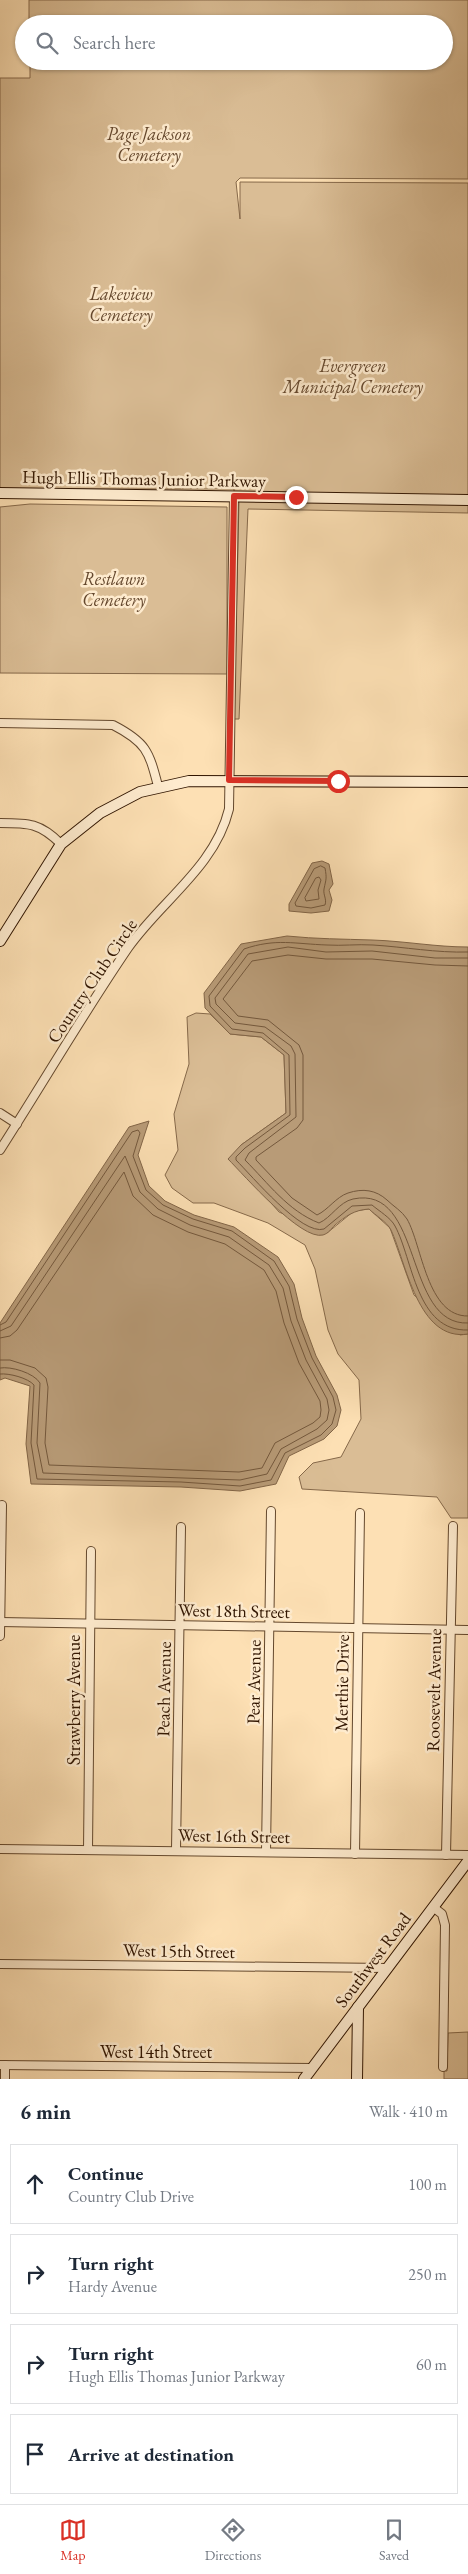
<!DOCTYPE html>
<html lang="en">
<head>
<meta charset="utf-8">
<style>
	body { margin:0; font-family:"EB Garamond",serif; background:#f2f2f3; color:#1f2937 }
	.stop { position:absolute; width:15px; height:15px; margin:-11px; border:4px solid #d93025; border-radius:50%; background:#fff }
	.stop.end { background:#d93025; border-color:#fff; box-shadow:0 1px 5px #0008 }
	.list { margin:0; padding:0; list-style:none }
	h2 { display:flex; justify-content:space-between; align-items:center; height:65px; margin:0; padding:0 20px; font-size:21px }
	h2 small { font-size:16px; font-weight:400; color:#747a83 }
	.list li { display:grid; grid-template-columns:32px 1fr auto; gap:15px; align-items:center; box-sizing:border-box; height:80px; margin:0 10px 10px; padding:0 10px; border:1px solid #e0e1e3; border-radius:0px }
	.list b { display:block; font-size:19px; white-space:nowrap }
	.list p { margin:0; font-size:16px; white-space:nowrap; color:#747a83 }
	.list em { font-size:16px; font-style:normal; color:#747a83 }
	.icon { flex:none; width:28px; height:28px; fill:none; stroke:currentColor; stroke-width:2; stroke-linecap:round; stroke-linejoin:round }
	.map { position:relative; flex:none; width:468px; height:2079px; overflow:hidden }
	.search { position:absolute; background:#fff; box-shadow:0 1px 4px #0004; left:15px; right:15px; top:15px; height:55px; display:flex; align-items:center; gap:12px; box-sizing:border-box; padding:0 18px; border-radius:28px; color:#747a83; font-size:19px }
	.sheet { height:425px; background:#fff }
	nav { display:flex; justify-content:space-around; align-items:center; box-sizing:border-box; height:70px; border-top:1px solid #e0e1e3; background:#fff; font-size:14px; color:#747a83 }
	nav a { display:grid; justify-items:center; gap:2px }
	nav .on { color:#d93025 }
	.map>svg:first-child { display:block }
	.green { fill:#dabd95; stroke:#86694a }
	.water { fill:#b89b77; stroke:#826547 }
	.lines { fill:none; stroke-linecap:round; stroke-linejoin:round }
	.shore { stroke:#74583c; stroke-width:1 }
	.street-casing { stroke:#64482d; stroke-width:10 }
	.secondary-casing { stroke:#311500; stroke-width:12 }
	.street { stroke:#feebce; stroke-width:8 }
	.secondary { stroke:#feebce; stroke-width:10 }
	.route { stroke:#d93025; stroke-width:6 }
	.labels { text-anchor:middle; stroke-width:5; stroke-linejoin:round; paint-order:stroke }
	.park-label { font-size:18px; font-style:italic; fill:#64472d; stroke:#feebce }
	.street-label { font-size:18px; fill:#311500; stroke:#feebce }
</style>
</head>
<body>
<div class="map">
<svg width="468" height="2079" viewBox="0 0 468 2079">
	<rect width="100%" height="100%" fill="#fde0b4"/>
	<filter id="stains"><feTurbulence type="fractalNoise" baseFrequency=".004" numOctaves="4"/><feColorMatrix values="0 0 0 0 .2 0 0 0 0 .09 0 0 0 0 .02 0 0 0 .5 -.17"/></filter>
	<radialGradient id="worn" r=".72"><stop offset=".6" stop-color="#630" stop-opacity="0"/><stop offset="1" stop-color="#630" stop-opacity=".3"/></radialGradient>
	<!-- green -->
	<g class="green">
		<polygon points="29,0 468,0 468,179 240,178 236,182 240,219 240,182 468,183 468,495 234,496 234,489 0,489 0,78 30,78 30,61 444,61 444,24 29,24"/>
		<polygon points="239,501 468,504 468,513 248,509 239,719 234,719"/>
		<polygon points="30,504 227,507 227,674 0,673 0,507"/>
		<polygon points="196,1013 210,1014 230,1034 261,1037 284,1055 286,1113 241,1145 257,1187 279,1212 327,1233 354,1211 369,1209 390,1228 414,1295 460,1335 468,1334 468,1518 451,1518 437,1497 302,1489 299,1477 313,1463 341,1457 361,1419 359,1380 338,1354 328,1330 315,1269 305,1245 268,1223 214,1203 193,1203 172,1188 165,1175 178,1150 174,1114 189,1064 187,1017"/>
		<polygon points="468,2032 468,2079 444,2079 444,2071 447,2071 448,2033"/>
	</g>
	<!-- water -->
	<g class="water">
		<polygon points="322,861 329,864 333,884 329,890 332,900 329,911 311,913 289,911 289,904 312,863"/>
		<path d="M287 936C316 939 343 939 372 940 404 941 436 947 468 947V1334C418 1342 406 1262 391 1230 387 1222 375 1215 369 1209 354 1210 346 1216 335 1225 331 1229 329 1233 323 1235 301 1241 244 1175 228 1159L241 1145 286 1113 284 1055 261 1037 230 1034 205 1008 204 993 241 944Z"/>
		<polygon points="149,1121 138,1155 149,1186 165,1201 194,1215 234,1227 278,1257 294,1284 302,1318 316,1356 337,1395 341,1410 337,1426 324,1439 289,1456 276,1484 240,1491 181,1487 31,1484 26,1444 30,1386 5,1378 0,1380 0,1323 129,1127"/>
	</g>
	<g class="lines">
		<!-- shore -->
		<g class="shore">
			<path d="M321 866 325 868C327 879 326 879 324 889 323 895 327 899 325 905L311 908 296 906 295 903 314 869Z"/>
			<polygon points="316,878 319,877 321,880 318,890 319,899 306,901 305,898"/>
			<path d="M468 952C436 953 405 947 373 945 357 944 342 946 327 945 295 944 276 938 244 949L209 996 210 1006 232 1029 263 1033 289 1055 290 1115 245 1148 236 1157V1160C252 1176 302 1236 324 1229L352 1206 372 1205C379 1211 391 1218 395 1226 413 1259 416 1332 468 1330"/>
			<path d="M468 958H435L372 951 326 952 288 947 248 954 215 998 216 1004 235 1023 265 1027 291 1046 295 1054 296 1117 249 1153 245 1160C268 1183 288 1211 319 1223 331 1218 339 1202 353 1199 424 1184 403 1326 468 1323"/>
			<path d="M468 966 435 965 372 959H326L288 955 252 961 223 999 238 1016 268 1020 299 1045 303 1055V1120L297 1128 256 1157V1160L292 1198 317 1215C328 1210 336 1197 348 1193 363 1188 376 1190 387 1200 393 1206 402 1211 407 1219 422 1245 427 1317 468 1316"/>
			<path d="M0 1325 6 1322 132 1132 138 1130 140 1133 133 1156 146 1190 163 1205 193 1219 232 1231 274 1261 289 1286 297 1319 312 1358 333 1397 336 1410 332 1424 321 1435 285 1453 271 1480 240 1486 181 1482 37 1479 31 1443 34 1385C28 1378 9 1373 0 1374"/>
			<path d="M0 1331 11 1326 125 1156 140 1192 158 1209 190 1225 229 1237 269 1265 283 1288 291 1321 306 1360 327 1399 329 1410 327 1420 317 1429 281 1449 267 1474 240 1480 43 1473 37 1443 40 1383C34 1373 11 1366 0 1368"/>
			<polyline points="0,1338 10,1336 17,1330 124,1172 133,1196 153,1215 188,1232 225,1244 264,1270 276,1291 284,1323 299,1363 320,1401 321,1410 320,1417 313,1423 275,1443 262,1468 239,1472 49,1465 45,1443 48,1387 46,1378 35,1368 10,1360 0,1360"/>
		</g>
		<defs>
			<g id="street">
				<path d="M0 723 113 725C146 742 149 751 158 786"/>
				<path d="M0 823C29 823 40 823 61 844"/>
				<polyline points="0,1113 17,1124"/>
				<path d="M0 1150C43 1083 83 1014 128 948 161 901 215 867 229 809L234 496"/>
				<polyline points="0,1622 468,1630"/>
				<polyline points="0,1636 2,1505"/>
				<polyline points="0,1849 468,1855"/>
				<polyline points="88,1850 91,1551"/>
				<polyline points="176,1850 181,1527"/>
				<polyline points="266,1852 271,1511"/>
				<polyline points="355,1854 360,1513"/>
				<polyline points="446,1855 453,1526"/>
				<polyline points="433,1907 442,1914 445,1925 443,2067"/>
				<polyline points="0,1964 388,1968"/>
				<polyline points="0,2065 312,2068"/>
				<polyline points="5,2079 5,2065"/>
			</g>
			<g id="secondary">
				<polyline points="0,493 468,500"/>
				<polyline points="0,941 61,844 100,813 140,792 189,781 468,782"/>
				<polyline points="304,2079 468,1861"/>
				<polyline points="357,2079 358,2007"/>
			</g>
		</defs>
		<!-- street casing -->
		<use href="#street" class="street-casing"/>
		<!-- secondary casing -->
		<use href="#secondary" class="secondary-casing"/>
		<!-- street -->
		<use href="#street" class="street"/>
		<!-- secondary -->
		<use href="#secondary" class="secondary"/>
	</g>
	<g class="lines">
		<!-- route -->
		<polyline class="route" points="296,497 234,496 229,780 338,781"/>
	</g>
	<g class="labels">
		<!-- park labels -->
		<g class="park-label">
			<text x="149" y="140">Page Jackson<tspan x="149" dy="21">Cemetery</tspan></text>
			<text x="121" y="300">Lakeview<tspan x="121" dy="21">Cemetery</tspan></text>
			<text x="353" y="372">Evergreen<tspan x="353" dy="21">Municipal Cemetery</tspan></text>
			<text x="114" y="585">Restlawn<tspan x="114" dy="21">Cemetery</tspan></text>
		</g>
		<!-- street labels -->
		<g class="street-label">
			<text transform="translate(144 479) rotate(1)" y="6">Hugh Ellis Thomas Junior Parkway</text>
			<text transform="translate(92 981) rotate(-56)" y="6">Country Club Circle</text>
			<text transform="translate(234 1611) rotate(1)" y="6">West 18th Street</text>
			<text transform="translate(254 1682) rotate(-89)" y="6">Pear Avenue</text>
			<text transform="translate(342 1683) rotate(-89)" y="6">Merthie Drive</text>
			<text transform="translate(164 1689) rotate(-89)" y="6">Peach Avenue</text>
			<text transform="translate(434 1690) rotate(-89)" y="6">Roosevelt Avenue</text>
			<text transform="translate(74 1700) rotate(-90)" y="6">Strawberry Avenue</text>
			<text transform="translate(234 1836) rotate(1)" y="6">West 16th Street</text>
			<text transform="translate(179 1951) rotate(1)" y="6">West 15th Street</text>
			<text transform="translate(373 1960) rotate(-53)" y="6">Southwest Road</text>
			<text x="156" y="2058">West 14th Street</text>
		</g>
	</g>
	<rect width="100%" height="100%" filter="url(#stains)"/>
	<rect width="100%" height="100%" fill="url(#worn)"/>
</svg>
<div class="stop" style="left:338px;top:781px"></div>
<div class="stop end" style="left:296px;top:497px"></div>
<div class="search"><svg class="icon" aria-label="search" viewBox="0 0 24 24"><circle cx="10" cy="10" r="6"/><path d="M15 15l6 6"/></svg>Search here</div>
</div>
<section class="sheet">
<h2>6 min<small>Walk · 410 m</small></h2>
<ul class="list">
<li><svg class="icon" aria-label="ahead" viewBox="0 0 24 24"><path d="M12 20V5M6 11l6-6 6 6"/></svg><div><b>Continue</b><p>Country Club Drive</p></div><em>100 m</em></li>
<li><svg class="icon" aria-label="right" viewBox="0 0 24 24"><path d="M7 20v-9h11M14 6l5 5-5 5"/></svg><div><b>Turn right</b><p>Hardy Avenue</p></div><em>250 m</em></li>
<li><svg class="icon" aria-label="right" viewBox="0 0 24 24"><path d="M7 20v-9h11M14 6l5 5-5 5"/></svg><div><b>Turn right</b><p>Hugh Ellis Thomas Junior Parkway</p></div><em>60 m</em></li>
<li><svg class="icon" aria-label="arrive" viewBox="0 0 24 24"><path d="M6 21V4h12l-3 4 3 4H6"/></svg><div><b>Arrive at destination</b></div></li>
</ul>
</section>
<nav>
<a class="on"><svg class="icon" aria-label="map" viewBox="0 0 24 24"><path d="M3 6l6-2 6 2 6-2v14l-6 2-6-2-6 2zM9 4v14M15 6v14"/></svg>Map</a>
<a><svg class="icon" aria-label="directions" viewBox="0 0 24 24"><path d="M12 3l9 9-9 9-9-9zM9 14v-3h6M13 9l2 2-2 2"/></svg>Directions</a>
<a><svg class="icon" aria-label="saved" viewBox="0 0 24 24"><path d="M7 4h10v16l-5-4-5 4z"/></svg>Saved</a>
</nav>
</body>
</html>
